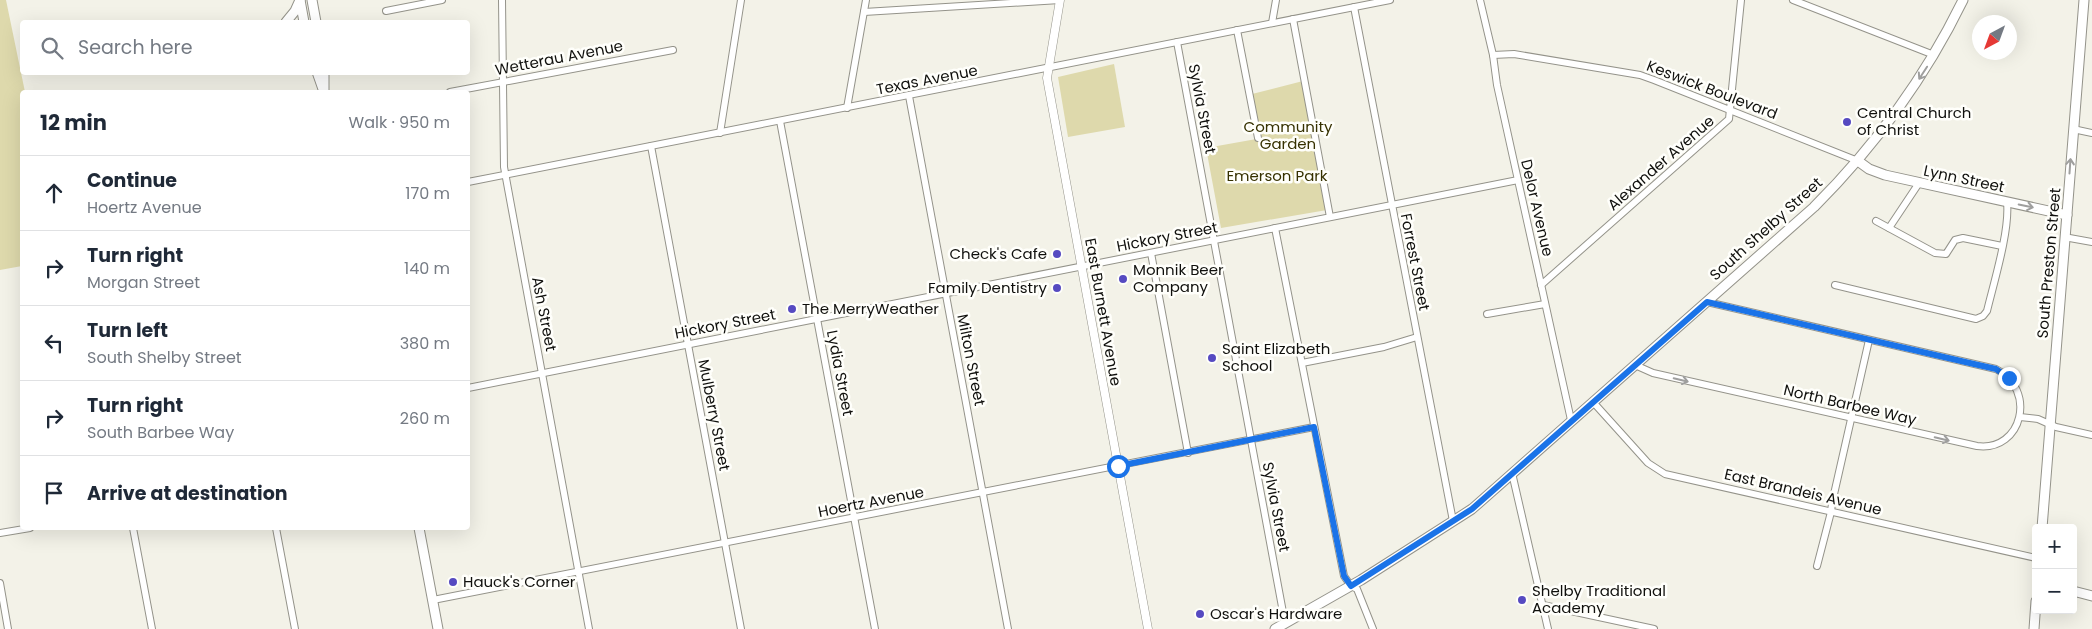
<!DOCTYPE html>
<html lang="en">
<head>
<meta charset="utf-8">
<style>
	body { margin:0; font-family:Poppins,sans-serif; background:#f6f6f7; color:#1f2937 }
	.controls { position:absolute; right:15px; bottom:15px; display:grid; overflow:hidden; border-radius:5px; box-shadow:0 5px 20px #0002 }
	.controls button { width:45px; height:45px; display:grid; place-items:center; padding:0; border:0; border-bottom:1px solid #e0e1e3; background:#fff; color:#1f2937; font:25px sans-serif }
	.compass { position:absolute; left:1972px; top:15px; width:45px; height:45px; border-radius:50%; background:#fff; box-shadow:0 5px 20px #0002; rotate:221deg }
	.stop { position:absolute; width:15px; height:15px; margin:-11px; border:4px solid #1a73e8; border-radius:50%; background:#fff }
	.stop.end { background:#1a73e8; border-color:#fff; box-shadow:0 1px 5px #0008 }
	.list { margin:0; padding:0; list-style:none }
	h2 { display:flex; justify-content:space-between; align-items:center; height:65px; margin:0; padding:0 20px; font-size:21px }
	h2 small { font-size:16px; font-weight:400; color:#747a83 }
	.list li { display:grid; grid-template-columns:32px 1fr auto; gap:15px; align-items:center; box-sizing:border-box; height:75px; padding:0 20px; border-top:1px solid #e0e1e3 }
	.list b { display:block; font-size:19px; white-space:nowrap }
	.list p { margin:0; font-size:16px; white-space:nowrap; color:#747a83 }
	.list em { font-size:16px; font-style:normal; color:#747a83 }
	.icon { flex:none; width:28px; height:28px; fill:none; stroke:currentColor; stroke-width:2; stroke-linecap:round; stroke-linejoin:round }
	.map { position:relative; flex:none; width:2092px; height:629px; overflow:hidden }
	.search { position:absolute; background:#fff; box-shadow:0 5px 20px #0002; left:20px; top:20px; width:450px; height:55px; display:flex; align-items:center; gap:12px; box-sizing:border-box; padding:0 18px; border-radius:5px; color:#747a83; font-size:19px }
	.panel { position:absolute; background:#fff; box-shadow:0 5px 20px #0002; left:20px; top:90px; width:450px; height:440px; border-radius:5px }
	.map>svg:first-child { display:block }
	.green { fill:#ded9ac }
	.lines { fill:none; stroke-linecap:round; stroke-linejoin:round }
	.minor-casing { stroke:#94938a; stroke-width:8 }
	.tertiary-casing { stroke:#94938a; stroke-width:9 }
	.secondary-casing { stroke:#94938a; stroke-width:11 }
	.minor { stroke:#fff; stroke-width:6 }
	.tertiary { stroke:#fff; stroke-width:8 }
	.secondary { stroke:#fff; stroke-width:9 }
	.oneway { stroke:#9f9f9e }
	.route { stroke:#1a73e8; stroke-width:6 }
	.poi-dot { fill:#564ac1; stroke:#fffffb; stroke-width:2 }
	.labels { text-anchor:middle; stroke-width:5; stroke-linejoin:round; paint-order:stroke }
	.street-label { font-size:15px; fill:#10100d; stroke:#fffffb }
	.poi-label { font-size:15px; fill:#10100d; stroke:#fffffb; text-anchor:start }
	.park-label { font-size:15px; fill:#363101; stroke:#fffffb }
</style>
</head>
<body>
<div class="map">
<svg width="2092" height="629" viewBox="0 0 2092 629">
	<rect width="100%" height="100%" fill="#f3f2e8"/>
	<!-- green -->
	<g class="green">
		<polygon points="0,0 6,0 25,92 22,92 22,266 0,270"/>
		<polygon points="1114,64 1125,127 1068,137 1058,77"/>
		<polygon points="1303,81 1327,210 1221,228 1206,148 1262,138 1252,94"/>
	</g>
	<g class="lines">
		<defs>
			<g id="minor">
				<polyline points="502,0 504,167 589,629"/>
				<polyline points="1480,0 1493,55 1497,85 1571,420"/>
				<polyline points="1793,0 1934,55"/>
				<polyline points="1354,7 1453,521"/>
				<polyline points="386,11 442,0"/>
				<polyline points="864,12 1060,0"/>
				<polyline points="1293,19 1330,217"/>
				<polyline points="1272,23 1276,0"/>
				<polyline points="1237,30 1258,138"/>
				<polyline points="1177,42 1285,623"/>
				<polyline points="1493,55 1514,54 1640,75 1654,80 1858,161"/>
				<polyline points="450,92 673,50"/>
				<polyline points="909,96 1008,629"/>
				<polyline points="847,108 866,0"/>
				<polyline points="780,121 875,629"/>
				<polyline points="2073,129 2092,133"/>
				<polyline points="720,133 741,0"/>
				<polyline points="651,146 741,629"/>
				<polyline points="468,182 1390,0"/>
				<polyline points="1876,221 1935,253 1946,254 1955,240 1963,238 2002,246"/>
				<polyline points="1275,228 1344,576 1351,586 1357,589 1373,629"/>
				<polyline points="1889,228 1919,183"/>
				<polyline points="2064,237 2092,242"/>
				<polyline points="1151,253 1188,453"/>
				<polyline points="1541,285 1729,119 1741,0"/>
				<path d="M1835 285 1976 319 1983 316 1987 311C1994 282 2010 230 2007 202"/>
				<polyline points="1487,314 1545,304"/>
				<polyline points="1302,363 1384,347 1417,337"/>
				<path d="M1635 365 1653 373 1977 446C2023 452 2037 389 1996 369L1707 302"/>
				<polyline points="468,388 1518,180"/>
				<polyline points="1593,402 1648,463 1665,474 2036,558"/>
				<polyline points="2020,417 2038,419 2056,427 2092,435"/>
				<polyline points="1512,473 1548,629"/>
				<polyline points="133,528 152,629"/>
				<polyline points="276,528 295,629"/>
				<polyline points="0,533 30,528"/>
				<polyline points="1817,566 1831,512 1832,503 1869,340"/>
				<polyline points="0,583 8,629"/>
				<polyline points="433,600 1314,427"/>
				<polyline points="1543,605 1654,629"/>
			</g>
			<polyline id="tertiary" points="1060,0 1047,78 1148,629"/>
			<g id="secondary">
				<polyline points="300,0 304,22"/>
				<polyline points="312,0 316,22"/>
				<polyline points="286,22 295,11 300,0"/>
				<polyline points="317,72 324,92"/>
				<polyline points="324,92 324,72"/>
				<polyline points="1858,161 1869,169 1885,175 2067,215"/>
				<polyline points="419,528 438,629"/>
				<polyline points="2042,528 2084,0"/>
				<polyline points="2073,591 2092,596"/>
				<path d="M1275 629 1361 580 1472 509 1814 207C1875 146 1925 78 1963 0"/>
				<polyline points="2034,629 2036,601"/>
			</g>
		</defs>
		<!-- minor casing -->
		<use href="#minor" class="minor-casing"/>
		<!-- tertiary casing -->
		<use href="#tertiary" class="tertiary-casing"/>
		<!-- secondary casing -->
		<use href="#secondary" class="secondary-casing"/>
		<!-- minor -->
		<use href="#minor" class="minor"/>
		<!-- tertiary -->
		<use href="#tertiary" class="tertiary"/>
		<!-- secondary -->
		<use href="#secondary" class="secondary"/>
	</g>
	<!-- one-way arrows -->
	<defs><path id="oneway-shaft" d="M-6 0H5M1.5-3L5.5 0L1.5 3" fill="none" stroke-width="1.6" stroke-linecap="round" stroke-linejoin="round" transform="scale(1.25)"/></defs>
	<g class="oneway">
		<use href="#oneway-shaft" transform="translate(1923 73) rotate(123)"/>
		<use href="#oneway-shaft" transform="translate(2070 166) rotate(-86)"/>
		<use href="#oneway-shaft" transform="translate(2026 206) rotate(12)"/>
		<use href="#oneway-shaft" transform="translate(1681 380) rotate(13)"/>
		<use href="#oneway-shaft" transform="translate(1942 439) rotate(13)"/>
	</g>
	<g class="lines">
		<!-- route -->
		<polyline class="route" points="1118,466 1314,427 1344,576 1351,586 1472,509 1707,302 1974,364 1996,369 2009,378"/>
	</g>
	<!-- markers -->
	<g class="poi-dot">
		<circle cx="1847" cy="122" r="5"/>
		<circle cx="1057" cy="254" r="5"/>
		<circle cx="1123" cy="279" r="5"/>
		<circle cx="1057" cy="288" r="5"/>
		<circle cx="792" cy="309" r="5"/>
		<circle cx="1212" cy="358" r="5"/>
		<circle cx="453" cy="582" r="5"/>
		<circle cx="1522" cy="600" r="5"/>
		<circle cx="1200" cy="614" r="5"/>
	</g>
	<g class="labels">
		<!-- street labels -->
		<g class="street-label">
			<text transform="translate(559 58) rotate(-11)" y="5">Wetterau Avenue</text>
			<text transform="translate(927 80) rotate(-11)" y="5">Texas Avenue</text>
			<text transform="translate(1712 90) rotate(21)" y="5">Keswick Boulevard</text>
			<text transform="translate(1202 109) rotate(79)" y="5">Sylvia Street</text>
			<text transform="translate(1661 163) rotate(-41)" y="5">Alexander Avenue</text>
			<text transform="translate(1964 179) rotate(12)" y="5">Lynn Street</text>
			<text transform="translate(1537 208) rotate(77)" y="5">Delor Avenue</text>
			<text transform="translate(1766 229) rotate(-42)" y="5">South Shelby Street</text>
			<text transform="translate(1167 237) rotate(-11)" y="5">Hickory Street</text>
			<text transform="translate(1415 262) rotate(79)" y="5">Forrest Street</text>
			<text transform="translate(2049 263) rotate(-85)" y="5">South Preston Street</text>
			<text transform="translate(1103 312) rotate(80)" y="5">East Burnett Avenue</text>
			<text transform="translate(544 314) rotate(79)" y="5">Ash Street</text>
			<text transform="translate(725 324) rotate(-11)" y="5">Hickory Street</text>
			<text transform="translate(971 360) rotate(79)" y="5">Milton Street</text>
			<text transform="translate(840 373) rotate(79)" y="5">Lydia Street</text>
			<text transform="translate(1850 405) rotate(13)" y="5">North Barbee Way</text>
			<text transform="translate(714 415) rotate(79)" y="5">Mulberry Street</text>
			<text transform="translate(1803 492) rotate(13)" y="5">East Brandeis Avenue</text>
			<text transform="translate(871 502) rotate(-11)" y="5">Hoertz Avenue</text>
			<text transform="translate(1276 507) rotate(79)" y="5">Sylvia Street</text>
		</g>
		<!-- poi labels -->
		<g class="poi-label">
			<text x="1857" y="118">Central Church<tspan x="1857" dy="17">of Christ</tspan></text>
			<text x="1047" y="259" text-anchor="end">Check's Cafe</text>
			<text x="1133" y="275">Monnik Beer<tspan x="1133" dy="17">Company</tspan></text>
			<text x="1047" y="293" text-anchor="end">Family Dentistry</text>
			<text x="802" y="314">The MerryWeather</text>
			<text x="1222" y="354">Saint Elizabeth<tspan x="1222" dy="17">School</tspan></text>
			<text x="463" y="587">Hauck's Corner</text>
			<text x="1532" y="596">Shelby Traditional<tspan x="1532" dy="17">Academy</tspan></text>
			<text x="1210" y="619">Oscar's Hardware</text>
		</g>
		<!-- park labels -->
		<g class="park-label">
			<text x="1288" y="132">Community<tspan x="1288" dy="17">Garden</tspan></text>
			<text x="1277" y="181">Emerson Park</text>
		</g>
	</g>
</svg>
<div class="controls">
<button>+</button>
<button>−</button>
</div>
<svg class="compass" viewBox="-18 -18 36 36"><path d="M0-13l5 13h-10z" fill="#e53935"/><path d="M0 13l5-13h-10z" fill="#747a83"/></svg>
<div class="stop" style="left:1118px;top:466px"></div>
<div class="stop end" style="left:2009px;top:378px"></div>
<div class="search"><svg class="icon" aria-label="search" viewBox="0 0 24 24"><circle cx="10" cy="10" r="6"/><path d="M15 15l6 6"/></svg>Search here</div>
<section class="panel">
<h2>12 min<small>Walk · 950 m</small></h2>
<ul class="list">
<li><svg class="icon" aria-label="ahead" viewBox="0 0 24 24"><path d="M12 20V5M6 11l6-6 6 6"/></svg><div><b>Continue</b><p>Hoertz Avenue</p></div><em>170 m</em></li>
<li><svg class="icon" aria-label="right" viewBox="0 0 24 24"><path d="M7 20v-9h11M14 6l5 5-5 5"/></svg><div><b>Turn right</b><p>Morgan Street</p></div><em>140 m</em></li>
<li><svg class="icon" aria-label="left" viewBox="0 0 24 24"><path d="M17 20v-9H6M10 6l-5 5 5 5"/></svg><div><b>Turn left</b><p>South Shelby Street</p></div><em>380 m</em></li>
<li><svg class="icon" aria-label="right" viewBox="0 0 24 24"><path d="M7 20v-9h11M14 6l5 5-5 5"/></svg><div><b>Turn right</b><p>South Barbee Way</p></div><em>260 m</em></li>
<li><svg class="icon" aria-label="arrive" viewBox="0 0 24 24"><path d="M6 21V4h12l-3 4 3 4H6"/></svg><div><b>Arrive at destination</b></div></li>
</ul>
</section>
</div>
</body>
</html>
